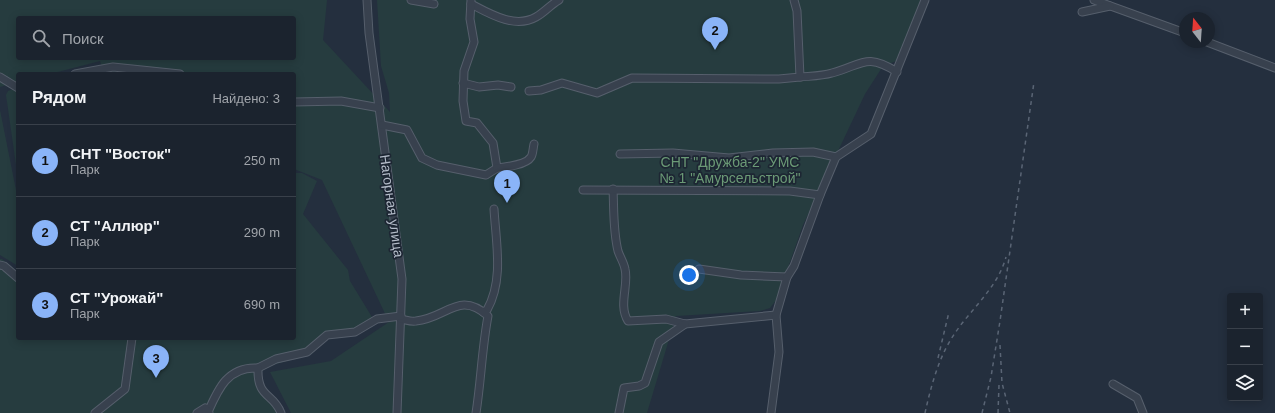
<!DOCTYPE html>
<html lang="ru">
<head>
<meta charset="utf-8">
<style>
	body { margin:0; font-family:Helvetica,sans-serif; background:#242b36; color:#f1f3f6 }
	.controls { position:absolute; right:12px; bottom:12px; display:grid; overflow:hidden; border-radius:4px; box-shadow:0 2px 10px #0003 }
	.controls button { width:36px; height:36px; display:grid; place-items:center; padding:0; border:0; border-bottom:1px solid #39404a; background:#1b232e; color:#f1f3f6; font:20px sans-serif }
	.compass { position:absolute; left:1179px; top:12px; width:36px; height:36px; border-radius:50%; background:#1b232e; box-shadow:0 2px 10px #0003; rotate:343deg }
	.you { position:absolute; left:689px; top:275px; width:14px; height:14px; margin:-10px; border:3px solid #fff; border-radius:50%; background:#1a73e8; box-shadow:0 0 0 6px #1a73e833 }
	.badge { display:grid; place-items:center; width:26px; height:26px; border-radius:50%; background:#8ab4f8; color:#111; font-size:13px; font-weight:700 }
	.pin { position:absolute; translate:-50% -33px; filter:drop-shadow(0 1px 2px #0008) }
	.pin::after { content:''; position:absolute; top:21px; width:14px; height:12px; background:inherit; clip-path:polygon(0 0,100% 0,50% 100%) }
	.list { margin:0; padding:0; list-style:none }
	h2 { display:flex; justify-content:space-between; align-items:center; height:52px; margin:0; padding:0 16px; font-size:17px }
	h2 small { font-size:13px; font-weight:400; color:#a0a4aa }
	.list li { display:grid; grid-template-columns:26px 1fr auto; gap:12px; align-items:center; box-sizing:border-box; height:72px; padding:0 16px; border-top:1px solid #39404a }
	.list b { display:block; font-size:15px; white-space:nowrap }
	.list p { margin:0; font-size:13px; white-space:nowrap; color:#a0a4aa }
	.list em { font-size:13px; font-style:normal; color:#a0a4aa }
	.icon { flex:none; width:22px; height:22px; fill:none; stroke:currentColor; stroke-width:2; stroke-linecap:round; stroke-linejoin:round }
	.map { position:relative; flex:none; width:1275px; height:413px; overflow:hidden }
	.search { position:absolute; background:#1b232e; box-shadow:0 2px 10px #0003; left:16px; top:16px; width:280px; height:44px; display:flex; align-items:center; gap:10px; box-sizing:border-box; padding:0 14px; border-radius:4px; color:#a0a4aa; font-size:15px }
	.panel { position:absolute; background:#1b232e; box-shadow:0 2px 10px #0003; left:16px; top:72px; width:280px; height:268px; border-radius:4px }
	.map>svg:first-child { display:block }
	.green { fill:#263c3f; fill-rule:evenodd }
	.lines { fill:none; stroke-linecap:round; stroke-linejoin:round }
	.minor-casing { stroke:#565f6c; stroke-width:9 }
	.minor { stroke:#38414e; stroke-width:7 }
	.rail { stroke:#5a6575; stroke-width:1.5; stroke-dasharray:4 4; stroke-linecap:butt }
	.labels { text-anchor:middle; stroke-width:3.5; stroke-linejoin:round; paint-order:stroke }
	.park-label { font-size:14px; fill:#6b9a76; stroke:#1d2633 }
	.street-label { font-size:14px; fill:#b4bcc9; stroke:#1d2633 }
</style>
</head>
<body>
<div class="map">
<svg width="1275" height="413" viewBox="0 0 1275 413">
	<rect width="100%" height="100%" fill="#242f3e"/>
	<!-- green -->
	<g class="green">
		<path d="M0 0H327L323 40 390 112 389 93 381 66 377 0H923L899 60 883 66 865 94 803 225 777 299 770 308 760 311 676 316 647 413H291L270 372 331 361 389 322 322 180 294 169V74H104L100 61 50 74H18V82L0 87ZM18 18H294V58H18Z"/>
		<polygon points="18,87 18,179 6,95 8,91"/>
		<polygon points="0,110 18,200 18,266 0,255"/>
		<path d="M294 173H302L317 181 303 214 348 270 350 281 375 322C371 325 366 329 361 330 344 335 319 333 312 354L265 367 256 376 279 413H0V259H2L18 273V338H294Z"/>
	</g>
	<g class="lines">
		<defs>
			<g id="minor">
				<polyline points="367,0 369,33 402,279 397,413"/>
				<polyline points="411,0 434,4"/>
				<polyline points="1094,0 1185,33"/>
				<path d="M471 4C490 14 515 29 536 17 545 12 550 5 559 0"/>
				<polyline points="1082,12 1110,6"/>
				<polyline points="1207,42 1275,68"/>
				<polyline points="75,74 113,67 180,74"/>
				<polyline points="0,77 18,88"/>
				<path d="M800 77C811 76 822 76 832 73 862 65 866 52 897 72"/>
				<polyline points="463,83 479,87 498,85 511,87"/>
				<polyline points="529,91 541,90 562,83 597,93 632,78 779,79 800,77 797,11 794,0"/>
				<polyline points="294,102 341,101 380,108"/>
				<polyline points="382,125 407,130 422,158 437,165 486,175 497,168 493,143 477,123 466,121 463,101 464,71 474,42 470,19 471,0"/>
				<polyline points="620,154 673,153 729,158 773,153 813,152 836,157"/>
				<path d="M497 168C506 167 526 165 531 157 533 154 533 148 534 144"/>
				<path d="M613 189C614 210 613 231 618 251 620 257 624 263 625 269 629 285 618 305 628 321L666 319 685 324 776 315"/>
				<polyline points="583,190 790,191 820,195"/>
				<polyline points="0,265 4,266 18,278"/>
				<polyline points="699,269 741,275 787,277"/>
				<path d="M483 312 487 310C504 280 496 243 494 209"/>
				<path d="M401 319C406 320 412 322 416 321 447 318 459 290 488 316 482 348 481 381 476 413"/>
				<polyline points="258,368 276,359 307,352 327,335 355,332 377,319 401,316"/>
				<polyline points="1113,384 1137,398 1143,413"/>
				<path d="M208 412C218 389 228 366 258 368 257 399 273 392 281 413"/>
				<polyline points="95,413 125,389 132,338"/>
				<polyline points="197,413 205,408 209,413"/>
				<polyline points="619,413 624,388 639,386 645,383 659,342 685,324"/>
				<polyline points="771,413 779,352 776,315 787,277 794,266 820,195 836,157 871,134 925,0"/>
			</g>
		</defs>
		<!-- minor casing -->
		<use href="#minor" class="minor-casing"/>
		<!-- minor -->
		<use href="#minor" class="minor"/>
		<!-- rail -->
		<g class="rail">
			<polyline points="1000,345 1002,383 1010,413"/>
			<polyline points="938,358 949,312"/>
			<path d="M925 413C931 386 939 356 955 333 972 308 998 287 1006 257"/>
			<polyline points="982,413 991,377 1000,321 1034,82"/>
			<polyline points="998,413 999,385"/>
		</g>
	</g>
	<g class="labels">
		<!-- park labels -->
		<g class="park-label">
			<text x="730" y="167">СНТ "Дружба-2" УМС<tspan x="730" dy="16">№ 1 "Амурсельстрой"</tspan></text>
		</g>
		<!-- street labels -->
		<g class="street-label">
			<text transform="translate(392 206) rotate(82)" y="5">Нагорная улица</text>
		</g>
	</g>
</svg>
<div class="controls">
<button>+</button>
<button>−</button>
<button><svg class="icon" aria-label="layers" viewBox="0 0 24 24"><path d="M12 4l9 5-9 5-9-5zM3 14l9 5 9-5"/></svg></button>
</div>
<svg class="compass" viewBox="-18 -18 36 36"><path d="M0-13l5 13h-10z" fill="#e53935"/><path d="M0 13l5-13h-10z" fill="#a0a4aa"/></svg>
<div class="you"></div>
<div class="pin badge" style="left:507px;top:203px">1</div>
<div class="pin badge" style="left:715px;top:50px">2</div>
<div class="pin badge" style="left:156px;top:378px">3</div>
<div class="search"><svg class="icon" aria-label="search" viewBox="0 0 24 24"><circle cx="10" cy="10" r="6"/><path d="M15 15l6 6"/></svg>Поиск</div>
<section class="panel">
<h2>Рядом<small>Найдено: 3</small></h2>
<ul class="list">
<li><span class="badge">1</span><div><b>СНТ &quot;Восток&quot;</b><p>Парк</p></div><em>250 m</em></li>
<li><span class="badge">2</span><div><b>СТ &quot;Аллюр&quot;</b><p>Парк</p></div><em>290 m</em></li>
<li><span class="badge">3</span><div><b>СТ &quot;Урожай&quot;</b><p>Парк</p></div><em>690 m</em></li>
</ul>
</section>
</div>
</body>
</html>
